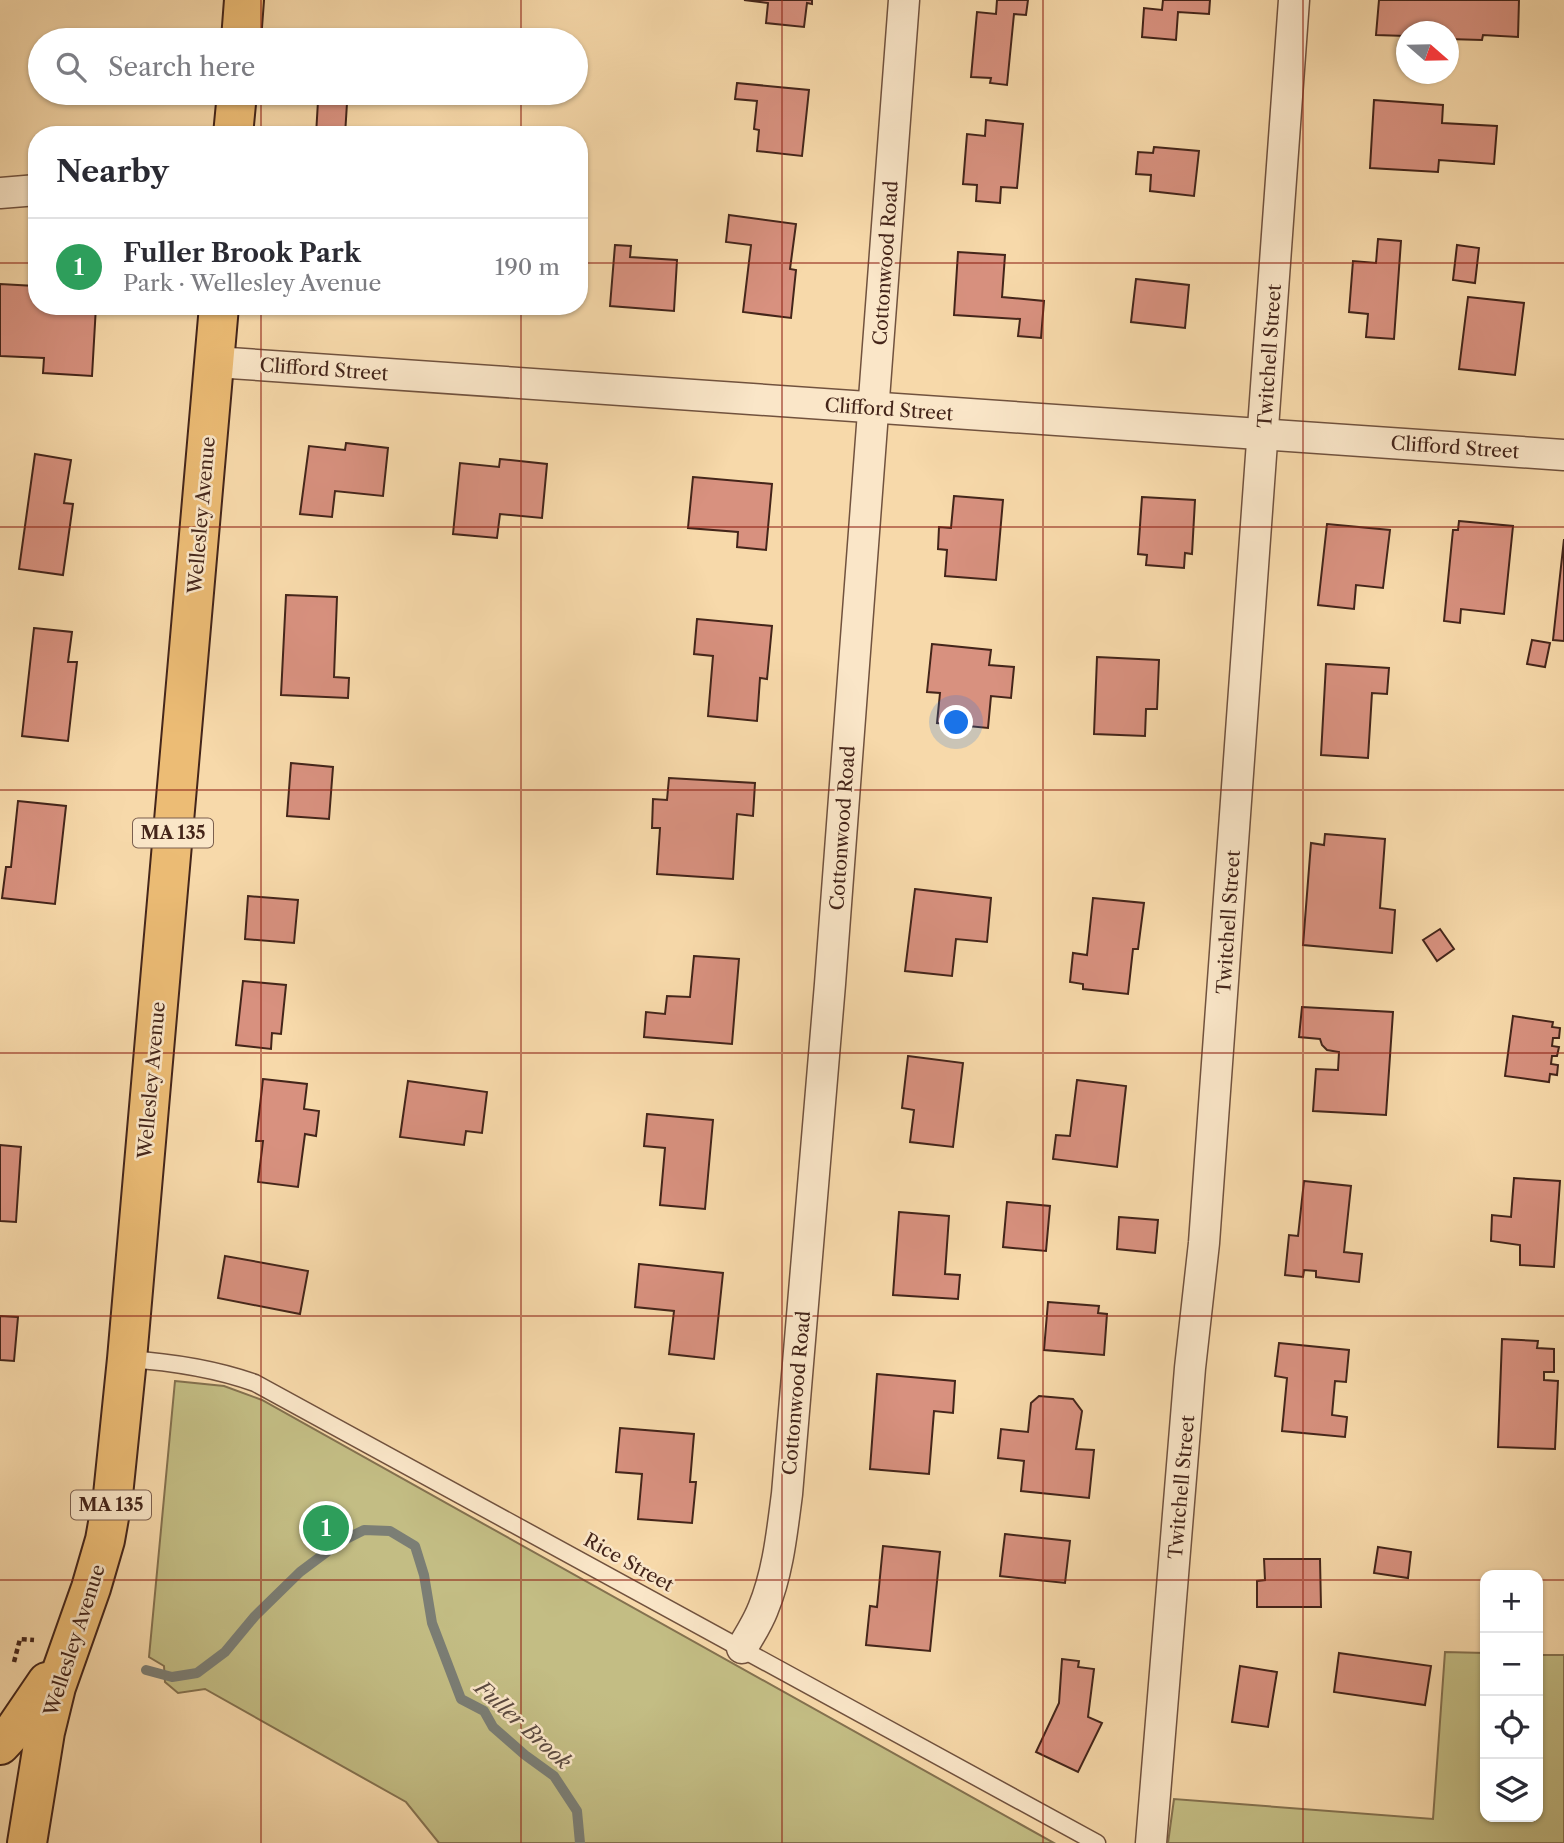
<!DOCTYPE html>
<html lang="en">
<head>
<meta charset="utf-8">
<style>
	body { margin:0; font-family:"Libre Caslon Text",serif; background:#f2f2f3; color:#2b2b33 }
	.controls { position:absolute; right:21px; bottom:21px; display:grid; overflow:hidden; border-radius:14px; box-shadow:0 2px 5px #0004 }
	.controls button { width:63px; height:63px; display:grid; place-items:center; padding:0; border:0; border-bottom:2px solid #e1e1e2; background:#fff; color:#2b2b33; font:35px sans-serif }
	.compass { position:absolute; left:1396px; top:21px; width:63px; height:63px; border-radius:50%; background:#fff; box-shadow:0 2px 5px #0004; rotate:110deg }
	.you { position:absolute; left:957px; top:723px; width:24px; height:24px; margin:-18px; border:5px solid #fff; border-radius:50%; background:#1a73e8; box-shadow:0 0 0 10px #1a73e833 }
	.badge { display:grid; place-items:center; width:46px; height:46px; border-radius:50%; background:#b45309; color:#fff; font-size:23px; font-weight:700 }
	.pin { position:absolute; translate:-50% -50%; border:4px solid #fff; box-shadow:0 2px 7px #0006 }
	.list { margin:0; padding:0; list-style:none }
	h2 { display:flex; justify-content:space-between; align-items:center; height:91px; margin:0; padding:0 28px; font-size:30px }
	h2 small { font-size:23px; font-weight:400; color:#7c7c81 }
	.list li { display:grid; grid-template-columns:46px 1fr auto; gap:21px; align-items:center; box-sizing:border-box; height:98px; padding:0 28px; border-top:2px solid #e1e1e2 }
	.list b { display:block; font-size:26px; white-space:nowrap }
	.list p { margin:0; font-size:23px; white-space:nowrap; color:#7c7c81 }
	.list em { font-size:23px; font-style:normal; color:#7c7c81 }
	.icon { flex:none; width:38px; height:38px; fill:none; stroke:currentColor; stroke-width:2; stroke-linecap:round; stroke-linejoin:round }
	.map { position:relative; flex:none; width:1564px; height:1843px; overflow:hidden }
	.search { position:absolute; background:#fff; box-shadow:0 2px 5px #0004; left:28px; top:28px; width:560px; height:77px; display:flex; align-items:center; gap:18px; box-sizing:border-box; padding:0 24px; border-radius:38px; color:#7c7c81; font-size:26px }
	.panel { position:absolute; background:#fff; box-shadow:0 2px 5px #0004; left:28px; top:126px; width:560px; height:189px; border-radius:28px }
	.map>svg:first-child { display:block }
	.green { fill:#c3bd84; stroke:#84714f; stroke-width:2 }
	.lines { fill:none; stroke-linecap:round; stroke-linejoin:round }
	.stream { stroke:#7b7e75; stroke-width:10 }
	.building { fill:#d8917f; stroke:#44251a; stroke-width:2 }
	.service-casing { stroke:#71523e; stroke-width:19 }
	.minor-casing { stroke:#71523e; stroke-width:33 }
	.primary-casing { stroke:#44251a; stroke-width:42 }
	.path { stroke:#44251a; stroke-width:4.5; stroke-dasharray:5 3.5; stroke-linecap:butt }
	.service { stroke:#fae6c8; stroke-width:16 }
	.minor { stroke:#fae6c8; stroke-width:30 }
	.primary { stroke:#ecbc75; stroke-width:38 }
	.grid { fill:none; stroke:#8f2418; stroke-width:2; stroke-opacity:0.55 }
	.labels { text-anchor:middle; stroke-width:5; stroke-linejoin:round; paint-order:stroke }
	.shield { fill:#fae6c8; stroke:#7b5f4e; stroke-width:2 }
	.shield-label { font-size:18px; font-weight:bold; fill:#44251a }
	.street-label { font-size:19px; fill:#44251a; stroke:#fae6c8 }
	.water-label { font-size:21px; font-style:italic; fill:#5b4a40; stroke:#fae6c8 }
</style>
</head>
<body>
<div class="map">
<svg width="1564" height="1843" viewBox="0 0 1564 1843">
	<rect width="100%" height="100%" fill="#f7d9aa"/>
	<filter id="stains"><feTurbulence type="fractalNoise" baseFrequency=".00286" numOctaves="4"/><feColorMatrix values="0 0 0 0 .2 0 0 0 0 .09 0 0 0 0 .02 0 0 0 .5 -.17"/></filter>
	<radialGradient id="worn" r=".72"><stop offset=".6" stop-color="#630" stop-opacity="0"/><stop offset="1" stop-color="#630" stop-opacity=".3"/></radialGradient>
	<!-- green -->
	<g class="green">
		<polygon points="175,1381 224,1386 262,1400 1054,1843 439,1843 406,1802 205,1689 178,1693 165,1682 164,1666 149,1657"/>
		<polygon points="1445,1652 1485,1653 1485,1817 1538,1817 1538,1655 1564,1655 1564,1843 1168,1843 1174,1799 1433,1819"/>
	</g>
	<g class="lines">
		<!-- stream -->
		<polyline class="stream" points="146,1670 172,1677 197,1673 225,1652 255,1616 300,1572 340,1542 364,1530 390,1531 415,1546 424,1575 432,1623 461,1699 484,1711 493,1727 525,1755 554,1776 577,1811 580,1843"/>
	</g>
	<!-- building -->
	<g class="building">
		<polygon points="744,0 812,0 812,4 807,3 804,27 766,23 768,3"/>
		<polygon points="997,0 1028,0 1026,15 1014,14 1007,85 990,83 991,78 971,77 977,12 996,14"/>
		<polygon points="1163,0 1210,0 1209,14 1178,12 1176,40 1142,37 1144,8 1162,10"/>
		<polygon points="1379,0 1519,0 1518,37 1483,35 1482,40 1448,39 1448,32 1406,32 1406,36 1376,35"/>
		<polygon points="737,83 809,90 802,156 757,151 759,130 754,129 757,101 735,99"/>
		<polygon points="1374,100 1443,105 1442,123 1497,126 1494,164 1439,160 1438,172 1370,168"/>
		<polygon points="318,101 347,103 345,135 316,135"/>
		<polygon points="986,120 1023,124 1017,188 1001,187 1000,203 976,201 977,185 963,184 967,134 985,136"/>
		<polygon points="1154,147 1199,151 1194,196 1150,191 1151,175 1136,174 1138,152 1153,153"/>
		<polygon points="729,215 796,224 790,269 796,270 791,318 743,312 751,245 726,242"/>
		<polygon points="1378,239 1401,241 1394,339 1366,337 1368,314 1349,312 1353,261 1376,263"/>
		<polygon points="615,245 631,246 630,257 677,260 674,311 610,306"/>
		<polygon points="1457,245 1479,248 1475,283 1453,280"/>
		<polygon points="958,252 1005,255 1002,297 1044,301 1041,338 1018,336 1020,319 954,315"/>
		<polygon points="1136,279 1189,285 1185,328 1131,322"/>
		<polygon points="0,284 35,286 34,297 37,297 37,306 96,306 92,376 43,373 44,358 0,356"/>
		<polygon points="1468,297 1524,303 1515,375 1459,369"/>
		<polygon points="346,443 388,448 383,496 335,491 332,517 300,514 309,446 345,450"/>
		<polygon points="35,454 71,460 64,503 73,504 63,575 19,569"/>
		<polygon points="500,459 547,464 542,518 500,514 497,538 453,534 460,463 499,467"/>
		<polygon points="693,477 772,484 766,550 737,547 738,532 688,528"/>
		<polygon points="954,496 1003,500 996,580 945,576 947,550 938,549 939,527 951,528"/>
		<polygon points="1142,497 1195,500 1192,554 1185,553 1184,568 1146,565 1147,555 1138,554"/>
		<polygon points="1459,521 1513,526 1504,614 1461,609 1460,623 1444,621 1453,530 1458,530"/>
		<polygon points="1327,524 1390,530 1383,588 1356,585 1354,609 1318,605"/>
		<polygon points="1564,539 1564,641 1553,640"/>
		<polygon points="286,595 337,597 334,677 349,678 348,698 281,695"/>
		<polygon points="697,619 772,626 767,679 760,678 757,721 708,716 713,656 694,654"/>
		<polygon points="34,628 72,632 68,662 77,662 68,741 22,736"/>
		<polygon points="1532,640 1550,643 1545,667 1527,664"/>
		<polygon points="932,644 991,650 989,665 1014,667 1011,698 991,696 988,728 937,723 940,693 927,692"/>
		<polygon points="1097,657 1159,660 1157,709 1146,709 1145,736 1094,734"/>
		<polygon points="1326,664 1389,668 1387,694 1372,693 1368,758 1321,755"/>
		<polygon points="291,763 333,767 329,819 287,816"/>
		<polygon points="669,778 755,783 753,816 737,814 733,879 657,874 660,828 652,828 653,799 667,800"/>
		<polygon points="18,801 66,806 55,904 2,898 6,867 11,867"/>
		<polygon points="1325,834 1385,839 1380,908 1395,910 1392,953 1303,945 1311,843 1324,845"/>
		<polygon points="915,889 991,898 987,942 956,939 952,976 905,971"/>
		<polygon points="248,896 298,900 294,943 245,939"/>
		<polygon points="1093,898 1144,903 1138,949 1133,949 1128,994 1083,989 1083,984 1070,982 1073,953 1087,955"/>
		<polygon points="1440,929 1454,949 1437,961 1423,940"/>
		<polygon points="694,956 739,959 732,1044 644,1037 646,1012 665,1014 667,996 690,997"/>
		<polygon points="243,981 286,985 281,1034 272,1033 271,1049 236,1045"/>
		<polygon points="1302,1007 1393,1012 1386,1115 1313,1111 1316,1069 1338,1070 1339,1052 1327,1050 1322,1045 1320,1039 1299,1037"/>
		<polygon points="1513,1016 1553,1022 1552,1027 1560,1028 1559,1038 1553,1038 1552,1046 1559,1047 1557,1056 1552,1056 1551,1064 1558,1065 1557,1075 1550,1074 1549,1082 1505,1076"/>
		<polygon points="908,1056 963,1063 953,1147 910,1142 914,1110 902,1108"/>
		<polygon points="263,1079 307,1084 304,1109 319,1111 316,1136 305,1134 298,1187 258,1182 263,1141 256,1141"/>
		<polygon points="1077,1080 1126,1086 1117,1167 1053,1159 1056,1135 1070,1136"/>
		<polygon points="408,1081 487,1092 482,1133 466,1131 464,1145 400,1137"/>
		<polygon points="647,1114 713,1120 705,1209 660,1205 665,1148 644,1146"/>
		<polygon points="0,1145 21,1147 16,1222 0,1221"/>
		<polygon points="1514,1178 1560,1181 1554,1267 1520,1265 1520,1245 1491,1241 1492,1215 1511,1217"/>
		<polygon points="1304,1181 1351,1186 1344,1252 1362,1254 1359,1282 1316,1277 1316,1271 1304,1270 1303,1277 1285,1275 1289,1235 1298,1236"/>
		<polygon points="1007,1202 1050,1206 1046,1251 1003,1247"/>
		<polygon points="899,1212 949,1216 945,1274 960,1275 958,1299 893,1295"/>
		<polygon points="1119,1217 1158,1220 1155,1253 1117,1249"/>
		<polygon points="225,1256 308,1271 300,1314 218,1298"/>
		<polygon points="639,1264 723,1273 714,1359 669,1354 674,1311 635,1307"/>
		<polygon points="1048,1302 1099,1306 1098,1313 1107,1314 1104,1355 1044,1350"/>
		<polygon points="0,1316 18,1317 14,1361 0,1360"/>
		<polygon points="1502,1339 1538,1341 1537,1348 1554,1349 1554,1372 1544,1372 1544,1380 1558,1381 1555,1449 1498,1447"/>
		<polygon points="1279,1343 1349,1350 1346,1382 1335,1381 1332,1415 1347,1417 1345,1437 1282,1431 1287,1378 1275,1376"/>
		<polygon points="877,1374 955,1381 953,1413 934,1411 929,1474 870,1469"/>
		<polygon points="1039,1396 1073,1399 1082,1411 1076,1449 1094,1450 1089,1498 1021,1491 1024,1461 998,1458 1001,1429 1028,1432 1031,1403"/>
		<polygon points="620,1428 694,1434 690,1482 696,1482 692,1523 638,1519 642,1474 616,1472"/>
		<polygon points="1005,1534 1070,1541 1065,1583 1000,1576"/>
		<polygon points="883,1546 940,1552 930,1651 866,1645 870,1606 877,1607"/>
		<polygon points="1378,1547 1411,1552 1408,1578 1374,1573"/>
		<polygon points="1264,1559 1320,1559 1321,1607 1257,1607 1257,1581 1265,1580"/>
		<polygon points="1339,1653 1431,1666 1425,1705 1334,1692"/>
		<polygon points="1062,1659 1079,1661 1078,1667 1094,1669 1088,1717 1102,1723 1078,1772 1036,1752 1059,1703"/>
		<polygon points="1240,1666 1277,1672 1268,1727 1232,1722"/>
	</g>
	<g class="lines">
		<defs>
			<path id="service" d="M127 1359C171 1362 213 1368 255 1383L1097 1843"/>
			<g id="minor">
				<polyline points="0,193 37,190"/>
				<polyline points="215,362 1564,455"/>
				<path d="M742 1648C750 1635 758 1622 763 1609 778 1573 782 1532 787 1494L830 984 904 0"/>
				<polyline points="1151,1843 1190,1368 1204,1243 1294,0"/>
			</g>
			<g id="primary">
				<polyline points="241,40 244,0"/>
				<polyline points="233,135 237,93"/>
				<polyline points="0,1745 15,1729 47,1682"/>
				<polyline points="27,1843 45,1732 56,1687 91,1588 105,1540 113,1495 127,1359 219,306"/>
			</g>
		</defs>
		<!-- service casing -->
		<use href="#service" class="service-casing"/>
		<!-- minor casing -->
		<use href="#minor" class="minor-casing"/>
		<!-- primary casing -->
		<use href="#primary" class="primary-casing"/>
		<!-- path -->
		<polyline class="path" points="14,1662 20,1639 34,1640"/>
		<!-- service -->
		<use href="#service" class="service"/>
		<!-- minor -->
		<use href="#minor" class="minor"/>
		<!-- primary -->
		<use href="#primary" class="primary"/>
	</g>
	<!-- grid -->
	<path class="grid" d="M261 0V40M521 0V40M782 0V1843M1043 0V1843M1303 0V1843M261 93V135M521 93V135M0 263H37M579 263H1564M261 306V1843M521 306V1843M0 527H1564M0 790H1564M0 1053H1564M0 1316H1564M0 1580H1485M1538 1580H1564"/>
	<g class="labels">
		<!-- shield labels -->
		<g class="shield">
			<rect x="133" y="818.5" width="80" height="29" rx="5"/>
			<rect x="71" y="1490.5" width="80" height="29" rx="5"/>
		</g>
		<g class="shield-label">
			<text x="173" y="839">MA 135</text>
			<text x="111" y="1511">MA 135</text>
		</g>
		<!-- street labels -->
		<g class="street-label">
			<text transform="translate(885 263) rotate(-86)" y="7">Cottonwood Road</text>
			<text transform="translate(1269 356) rotate(-86)" y="7">Twitchell Street</text>
			<text transform="translate(324 369) rotate(4)" y="7">Clifford Street</text>
			<text transform="translate(889 409) rotate(4)" y="7">Clifford Street</text>
			<text transform="translate(1455 447) rotate(4)" y="7">Clifford Street</text>
			<text transform="translate(201 515) rotate(-85)" y="7">Wellesley Avenue</text>
			<text transform="translate(842 828) rotate(-86)" y="7">Cottonwood Road</text>
			<text transform="translate(1228 922) rotate(-86)" y="7">Twitchell Street</text>
			<text transform="translate(151 1080) rotate(-85)" y="7">Wellesley Avenue</text>
			<text transform="translate(796 1393) rotate(-85)" y="7">Cottonwood Road</text>
			<text transform="translate(1181 1487) rotate(-85)" y="7">Twitchell Street</text>
			<text transform="translate(629 1562) rotate(29)" y="7">Rice Street</text>
			<text transform="translate(74 1640) rotate(-72)" y="7">Wellesley Avenue</text>
		</g>
		<!-- water labels -->
		<g class="water-label">
			<text transform="translate(523 1725) rotate(42)" y="7">Fuller Brook</text>
		</g>
	</g>
	<rect width="100%" height="100%" filter="url(#stains)"/>
	<rect width="100%" height="100%" fill="url(#worn)"/>
</svg>
<div class="controls">
<button>+</button>
<button>−</button>
<button><svg class="icon" aria-label="locate" viewBox="0 0 24 24"><circle cx="12" cy="12" r="6"/><path d="M12 2v4M12 18v4M2 12h4M18 12h4"/></svg></button>
<button><svg class="icon" aria-label="layers" viewBox="0 0 24 24"><path d="M12 4l9 5-9 5-9-5zM3 14l9 5 9-5"/></svg></button>
</div>
<svg class="compass" viewBox="-18 -18 36 36"><path d="M0-13l5 13h-10z" fill="#e53935"/><path d="M0 13l5-13h-10z" fill="#7c7c81"/></svg>
<div class="you"></div>
<div class="pin badge" style="left:326px;top:1528px;background:#2e9e5b">1</div>
<div class="search"><svg class="icon" aria-label="search" viewBox="0 0 24 24"><circle cx="10" cy="10" r="6"/><path d="M15 15l6 6"/></svg>Search here</div>
<section class="panel">
<h2>Nearby<small></small></h2>
<ul class="list">
<li><span class="badge" style="background:#2e9e5b">1</span><div><b>Fuller Brook Park</b><p>Park · Wellesley Avenue</p></div><em>190 m</em></li>
</ul>
</section>
</div>
</body>
</html>
